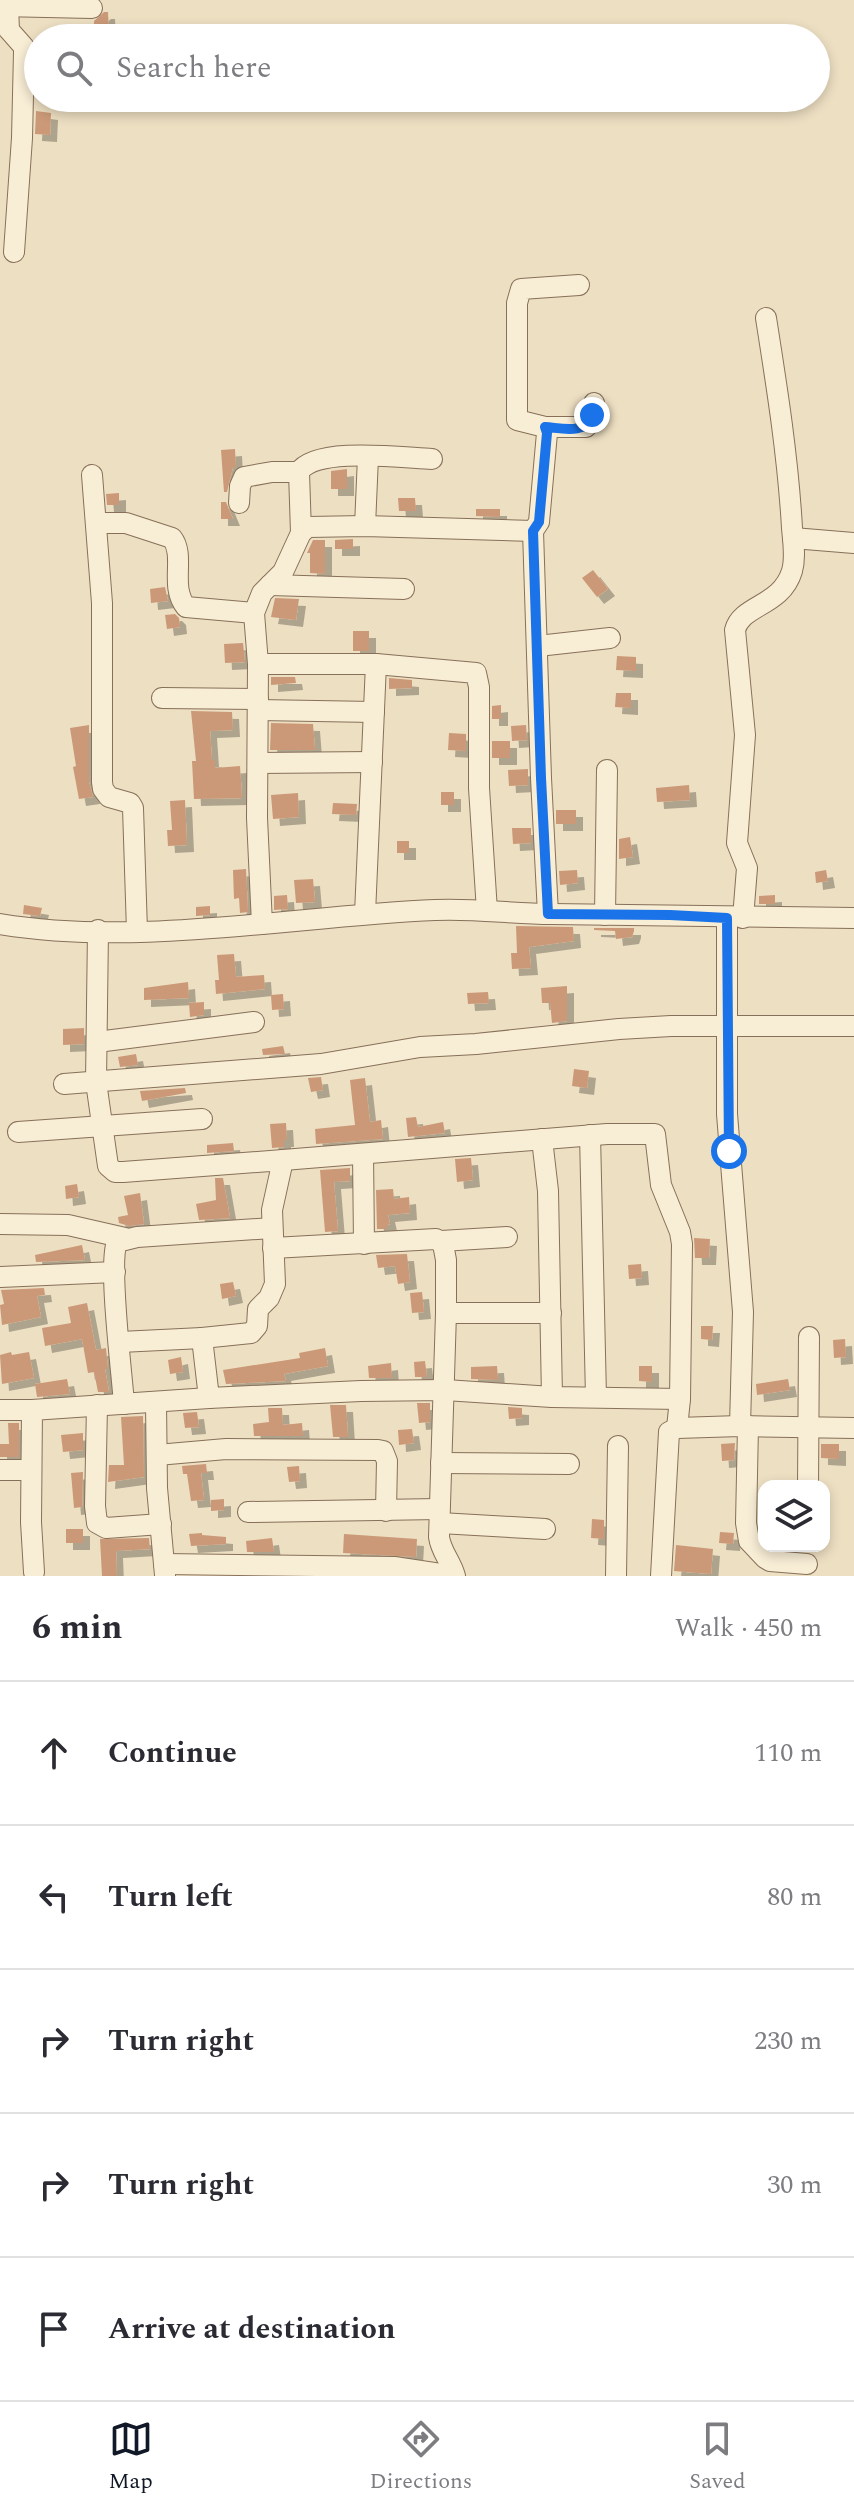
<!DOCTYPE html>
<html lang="en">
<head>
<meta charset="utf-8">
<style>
	body { margin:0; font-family:Spectral,serif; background:#f2f2f3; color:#2b2b33 }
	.controls { position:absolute; right:24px; bottom:24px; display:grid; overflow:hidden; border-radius:16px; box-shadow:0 4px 12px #0003 }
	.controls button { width:72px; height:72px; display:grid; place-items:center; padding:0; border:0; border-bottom:2px solid #e1e1e2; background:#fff; color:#2b2b33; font:40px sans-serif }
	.stop { position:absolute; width:24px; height:24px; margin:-18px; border:6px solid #1a73e8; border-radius:50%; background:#fff }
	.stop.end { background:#1a73e8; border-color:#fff; box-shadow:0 2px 8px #0008 }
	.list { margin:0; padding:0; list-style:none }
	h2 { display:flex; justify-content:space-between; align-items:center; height:104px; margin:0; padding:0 32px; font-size:34px }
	h2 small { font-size:26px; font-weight:400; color:#7c7c81 }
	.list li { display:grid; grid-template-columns:52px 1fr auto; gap:24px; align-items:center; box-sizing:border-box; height:144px; padding:0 32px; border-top:2px solid #e1e1e2 }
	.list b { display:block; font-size:30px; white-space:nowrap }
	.list em { font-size:26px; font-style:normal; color:#7c7c81 }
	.icon { flex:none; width:44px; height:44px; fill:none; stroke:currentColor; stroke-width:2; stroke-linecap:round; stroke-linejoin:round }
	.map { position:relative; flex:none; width:854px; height:1576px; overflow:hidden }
	.search { position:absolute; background:#fff; box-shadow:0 4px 12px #0003; left:24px; right:24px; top:24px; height:88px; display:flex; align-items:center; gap:20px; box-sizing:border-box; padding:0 28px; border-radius:44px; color:#7c7c81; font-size:30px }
	.sheet { height:824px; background:#fff }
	nav { display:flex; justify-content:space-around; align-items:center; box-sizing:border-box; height:112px; border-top:2px solid #e1e1e2; background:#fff; font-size:22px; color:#7c7c81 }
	nav a { display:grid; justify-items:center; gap:4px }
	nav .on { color:#111827 }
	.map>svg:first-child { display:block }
	.building { fill:#cb9978; filter:url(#shadow) }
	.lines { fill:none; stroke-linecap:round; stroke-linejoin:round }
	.minor-casing { stroke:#877059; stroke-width:22 }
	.minor { stroke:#f8edd5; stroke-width:20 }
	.route { stroke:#1a73e8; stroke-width:10 }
</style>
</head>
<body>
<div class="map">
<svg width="854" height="1576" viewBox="0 0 854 1576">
	<defs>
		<filter id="shadow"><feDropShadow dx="7" dy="7" stdDeviation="0" flood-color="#0004"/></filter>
	</defs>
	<rect width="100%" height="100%" fill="#eddfc2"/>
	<!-- building -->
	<g class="building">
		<polygon points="104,12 108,12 109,32 94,33 94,21"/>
		<polygon points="36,111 51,113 50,135 35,134"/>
		<polygon points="235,449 236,467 233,467 227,492 224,492 221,450"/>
		<polygon points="347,469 347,489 331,489 331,471"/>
		<polygon points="119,493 119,505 107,505 106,494"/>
		<polygon points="398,498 415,498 416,511 399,511"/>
		<polygon points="221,502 226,502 233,519 221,519"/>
		<polygon points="476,509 500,509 500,517 476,516"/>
		<polygon points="353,539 353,549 335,549 335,540"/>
		<polygon points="313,540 325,540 325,574 310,573 310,553 307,553"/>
		<polygon points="593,570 608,589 597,597 582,578"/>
		<polygon points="165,587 168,601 151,603 150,589"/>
		<polygon points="275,598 299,599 296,620 271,617"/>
		<polygon points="175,614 179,618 180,627 167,629 165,615"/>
		<rect x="353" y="631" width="16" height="20"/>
		<polygon points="243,643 245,662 225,663 224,644"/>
		<polygon points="617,656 636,657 636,671 616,670"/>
		<polygon points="271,677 295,677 296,683 271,685"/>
		<polygon points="389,678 412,680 412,688 389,689"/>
		<polygon points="616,693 631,693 631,708 615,707"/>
		<polygon points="501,705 501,719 492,719 492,706"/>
		<polygon points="191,711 232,712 233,730 210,731 212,760 215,760 215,768 240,766 242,798 194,799 192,761 196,761"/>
		<polygon points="271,723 313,724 315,750 270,750"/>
		<polygon points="89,725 89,782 93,797 79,799 73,767 76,766 70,728"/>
		<polygon points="526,725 527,740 512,741 511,726"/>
		<polygon points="449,733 466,734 466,751 448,750"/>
		<rect x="492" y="741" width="18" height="17"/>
		<polygon points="528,769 528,785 509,786 508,770"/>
		<polygon points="689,785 690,800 657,802 656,788"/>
		<rect x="441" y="792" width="13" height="13"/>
		<polygon points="298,793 299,817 273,819 271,795"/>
		<polygon points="185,800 187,845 168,846 167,830 172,830 170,801"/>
		<polygon points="333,803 357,804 356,815 332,814"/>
		<rect x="556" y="810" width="20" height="14"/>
		<polygon points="512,828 531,828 531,843 513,844"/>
		<polygon points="630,837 633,857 619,859 619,839"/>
		<rect x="397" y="841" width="12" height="12"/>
		<polygon points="246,869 248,912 240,913 239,898 234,899 233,870"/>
		<polygon points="577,870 578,883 560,885 559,871"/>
		<polygon points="826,870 828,881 816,883 815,872"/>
		<polygon points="313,879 315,902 296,903 294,880"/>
		<polygon points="287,895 288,909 274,910 274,896"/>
		<polygon points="775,895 775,904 759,904 759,896"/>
		<polygon points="24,905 42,908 40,916 23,914"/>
		<polygon points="210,906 210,915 196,916 196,907"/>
		<polygon points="516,926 573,927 574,941 529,947 531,968 512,969 511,953 517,953"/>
		<polygon points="594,928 634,928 634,931 632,937 616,939 615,931 594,930"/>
		<polygon points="234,954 236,977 264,975 265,989 216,994 215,980 219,980 217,955"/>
		<polygon points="188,982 189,998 144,1000 144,988"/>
		<polygon points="567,986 567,1021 552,1023 550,1003 542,1003 541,988"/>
		<polygon points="488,992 489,1003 468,1004 467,993"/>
		<polygon points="283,994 284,1009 272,1010 271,995"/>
		<polygon points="204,1002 204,1015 190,1017 189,1003"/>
		<polygon points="84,1028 84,1044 63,1045 63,1029"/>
		<polygon points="283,1046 285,1054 263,1055 262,1049"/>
		<polygon points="136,1054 138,1065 120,1067 118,1057"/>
		<polygon points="574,1069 589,1071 587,1088 572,1086"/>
		<polygon points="321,1077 323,1090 311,1092 308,1078"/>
		<polygon points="365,1078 370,1122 381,1120 383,1139 316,1144 315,1129 355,1125 350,1080"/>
		<polygon points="185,1088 186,1093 142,1101 140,1091"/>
		<polygon points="416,1117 418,1127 443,1122 445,1133 408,1137 406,1118"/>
		<polygon points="286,1123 287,1140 284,1140 284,1147 272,1148 270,1124"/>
		<polygon points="233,1143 234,1151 207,1153 207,1145"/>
		<polygon points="471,1158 473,1180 457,1182 455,1159"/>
		<polygon points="350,1168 350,1181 334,1182 338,1231 325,1232 320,1170"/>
		<polygon points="215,1178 223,1178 230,1218 199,1220 196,1204 216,1200"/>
		<polygon points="77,1184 79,1197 66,1199 65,1186"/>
		<polygon points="393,1189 394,1199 409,1197 410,1213 388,1215 390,1224 387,1225 387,1229 377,1229 376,1190"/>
		<polygon points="140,1193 144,1224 129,1226 119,1223 118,1217 128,1215 124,1196"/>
		<polygon points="694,1238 710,1239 709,1258 695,1258"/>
		<polygon points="82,1245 85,1260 36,1262 35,1255"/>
		<polygon points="407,1254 410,1282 398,1284 395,1266 378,1268 376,1255"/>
		<polygon points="641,1264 642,1278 629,1279 628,1265"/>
		<polygon points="233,1282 236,1296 222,1299 220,1284"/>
		<polygon points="44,1288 45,1295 37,1296 41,1317 2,1325 0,1305 4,1304 1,1290"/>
		<polygon points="422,1292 424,1312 412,1313 410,1293"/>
		<polygon points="87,1303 96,1350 106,1348 108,1369 105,1369 109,1392 98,1392 94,1372 88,1373 82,1339 45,1346 42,1328 71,1323 68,1307"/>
		<polygon points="701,1326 713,1326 712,1340 701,1339"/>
		<polygon points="845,1339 846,1357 834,1358 833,1340"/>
		<polygon points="325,1348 328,1366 284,1374 286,1381 226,1384 223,1370 300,1358 299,1353"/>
		<polygon points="11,1352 12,1355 29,1352 34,1378 2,1384 0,1355"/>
		<polygon points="181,1357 183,1372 170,1374 168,1360"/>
		<polygon points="425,1361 427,1377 415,1377 414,1362"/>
		<polygon points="391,1363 392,1378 369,1378 368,1366"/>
		<polygon points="497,1366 498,1380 471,1379 471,1367"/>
		<polygon points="639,1366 652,1366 652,1382 639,1381"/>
		<polygon points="67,1379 70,1394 37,1397 35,1384"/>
		<polygon points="788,1379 790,1390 757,1395 756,1384"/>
		<polygon points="417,1403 430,1403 430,1422 419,1423"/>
		<polygon points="330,1405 346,1405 348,1437 333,1437"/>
		<polygon points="508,1407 522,1408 522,1418 509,1419"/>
		<polygon points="268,1408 282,1408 283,1425 302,1423 303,1436 254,1436 253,1424 269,1422"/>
		<polygon points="197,1412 199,1427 185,1428 183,1413"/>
		<polygon points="143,1416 144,1477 108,1482 109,1465 124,1465 121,1417"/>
		<polygon points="8,1423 19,1423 19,1457 0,1457 0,1444 9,1444"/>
		<polygon points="412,1429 414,1443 399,1445 398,1430"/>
		<polygon points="83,1433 83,1450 63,1452 61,1435"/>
		<polygon points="735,1443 734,1460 722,1461 721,1444"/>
		<polygon points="821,1444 839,1444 839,1459 821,1458"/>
		<polygon points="206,1464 207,1473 201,1473 204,1500 191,1501 187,1474 183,1474 182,1466"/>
		<polygon points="299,1466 300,1481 289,1482 287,1467"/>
		<polygon points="83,1472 82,1507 74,1508 71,1473"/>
		<polygon points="224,1499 224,1510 211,1511 211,1500"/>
		<polygon points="592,1519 604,1520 604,1539 591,1538"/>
		<rect x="66" y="1529" width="17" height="14"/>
		<polygon points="720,1532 734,1533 733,1544 719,1543"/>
		<polygon points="202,1533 202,1535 226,1537 226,1544 191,1546 189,1534"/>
		<polygon points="344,1534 417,1539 416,1557 343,1553"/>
		<polygon points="149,1538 150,1549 116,1551 117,1576 102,1576 100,1539"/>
		<polygon points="272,1538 274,1552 247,1552 246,1541"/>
		<polygon points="676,1545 713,1549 711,1574 674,1571"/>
	</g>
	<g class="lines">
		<defs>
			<g id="minor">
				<polyline points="0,6 92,8"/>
				<polyline points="8,6 9,30 24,47 24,52 22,138 14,252"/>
				<polyline points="545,427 586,427 590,423 594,403"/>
				<polyline points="92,475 102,603 102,782 103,789 109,797 130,803 133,808 137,931"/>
				<polyline points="239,503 240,486 244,477 272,472 299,472"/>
				<path d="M96 523H126L172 538C186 556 169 586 186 607L254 613"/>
				<polyline points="365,526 368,457"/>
				<path d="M301 533 299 472C315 446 404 458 432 459"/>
				<polyline points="793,538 854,543"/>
				<polyline points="270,585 404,589"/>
				<polyline points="538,646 610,638"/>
				<polyline points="258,664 376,664 476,673 479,687 479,788 487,911"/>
				<polyline points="162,698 258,699"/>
				<polyline points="258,710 374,712"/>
				<polyline points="259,763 372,762"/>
				<polyline points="365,914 376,664"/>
				<polyline points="548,914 541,778 533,531 539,522 547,433 545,427 517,420 517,303 521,289 579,285"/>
				<polyline points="605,915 607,770"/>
				<polyline points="727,918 727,1114 743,1312 740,1426"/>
				<path d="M743 918 747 868 737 843 745 735 735 630C742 604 781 607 792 571 796 557 793 541 792 528 788 457 777 388 766 318"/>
				<path d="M0 924C140 947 294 916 435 910 474 908 512 914 551 914 652 916 753 917 854 918"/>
				<polyline points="262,924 257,818 258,664 254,613 262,593 283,572 301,533 308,527 365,526 533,531"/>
				<polyline points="98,930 96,1082 108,1166 115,1172 123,1172 283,1160 272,1210 275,1284 269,1298 258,1309 257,1326 251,1333 202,1338 209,1398 361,1391 445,1390 552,1397 680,1399"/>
				<polyline points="97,1042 254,1022"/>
				<polyline points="64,1084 321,1064 420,1047 476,1044 619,1029 671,1026 854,1026"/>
				<polyline points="18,1132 202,1119"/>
				<polyline points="590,1135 596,1397"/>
				<polyline points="542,1139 548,1191 552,1397"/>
				<polyline points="363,1154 364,1244"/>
				<polyline points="283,1160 607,1134 655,1134 661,1185 680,1232 682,1244 680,1399 677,1428"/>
				<polyline points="0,1224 68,1225 125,1238"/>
				<polyline points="441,1241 507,1237"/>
				<path d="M273 1248 436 1239 443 1244 446 1260V1313L439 1537C441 1552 451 1561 455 1576"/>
				<polyline points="0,1277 115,1272"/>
				<polyline points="446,1313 551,1313"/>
				<polyline points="120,1342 202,1338"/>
				<polyline points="156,1403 157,1488 165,1575"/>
				<path d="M124 1404C122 1374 108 1264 117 1242L137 1237 272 1228"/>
				<polyline points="97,1405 95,1506 97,1523 106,1528 161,1524"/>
				<polyline points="0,1410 32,1410"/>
				<polyline points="748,1426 746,1523 749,1541 765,1558 770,1561 807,1564"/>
				<polyline points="157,1455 226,1449 378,1450 383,1451 387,1461 386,1511"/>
				<polyline points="441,1463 569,1464"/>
				<polyline points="0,1470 31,1470"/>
				<polyline points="808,1486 809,1337"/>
				<polyline points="248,1512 439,1509"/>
				<polyline points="440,1523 545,1529"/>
				<polyline points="164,1564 394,1567 454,1576"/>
				<polyline points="34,1572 31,1522 32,1410 209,1398"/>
				<polyline points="616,1576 618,1446"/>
				<polyline points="661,1576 669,1432 677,1428 740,1426 854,1428"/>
			</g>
		</defs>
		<!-- minor casing -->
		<use href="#minor" class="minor-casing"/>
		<!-- minor -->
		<use href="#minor" class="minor"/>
	</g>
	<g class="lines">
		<!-- route -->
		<path class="route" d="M592 415C586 435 562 428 545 427L547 433 539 522 533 531 541 778 548 914 670 915 727 918 729 1151"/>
	</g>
</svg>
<div class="controls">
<button><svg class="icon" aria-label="layers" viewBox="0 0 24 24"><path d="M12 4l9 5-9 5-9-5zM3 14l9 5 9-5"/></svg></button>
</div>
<div class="stop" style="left:729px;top:1151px"></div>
<div class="stop end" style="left:592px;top:415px"></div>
<div class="search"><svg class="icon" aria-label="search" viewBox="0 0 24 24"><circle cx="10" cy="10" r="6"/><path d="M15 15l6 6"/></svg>Search here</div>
</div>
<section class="sheet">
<h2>6 min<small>Walk · 450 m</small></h2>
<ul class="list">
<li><svg class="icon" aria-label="ahead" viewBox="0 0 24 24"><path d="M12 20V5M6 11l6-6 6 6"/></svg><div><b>Continue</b></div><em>110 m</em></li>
<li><svg class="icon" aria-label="left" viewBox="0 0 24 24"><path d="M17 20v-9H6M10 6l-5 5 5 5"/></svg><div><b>Turn left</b></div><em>80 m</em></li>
<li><svg class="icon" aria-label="right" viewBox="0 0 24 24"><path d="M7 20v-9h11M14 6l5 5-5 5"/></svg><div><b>Turn right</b></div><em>230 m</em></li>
<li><svg class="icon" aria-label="right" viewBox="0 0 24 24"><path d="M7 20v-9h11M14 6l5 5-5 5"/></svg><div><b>Turn right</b></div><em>30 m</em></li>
<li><svg class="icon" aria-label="arrive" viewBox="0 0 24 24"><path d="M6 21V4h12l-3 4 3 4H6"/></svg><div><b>Arrive at destination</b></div></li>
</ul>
</section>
<nav>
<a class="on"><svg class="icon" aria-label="map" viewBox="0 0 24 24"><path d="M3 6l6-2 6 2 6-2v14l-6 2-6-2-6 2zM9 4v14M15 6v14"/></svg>Map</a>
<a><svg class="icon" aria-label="directions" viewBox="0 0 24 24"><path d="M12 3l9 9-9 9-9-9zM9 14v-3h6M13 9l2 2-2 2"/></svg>Directions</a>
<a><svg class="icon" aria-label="saved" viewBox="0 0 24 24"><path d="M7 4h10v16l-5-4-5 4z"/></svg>Saved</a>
</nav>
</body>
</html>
